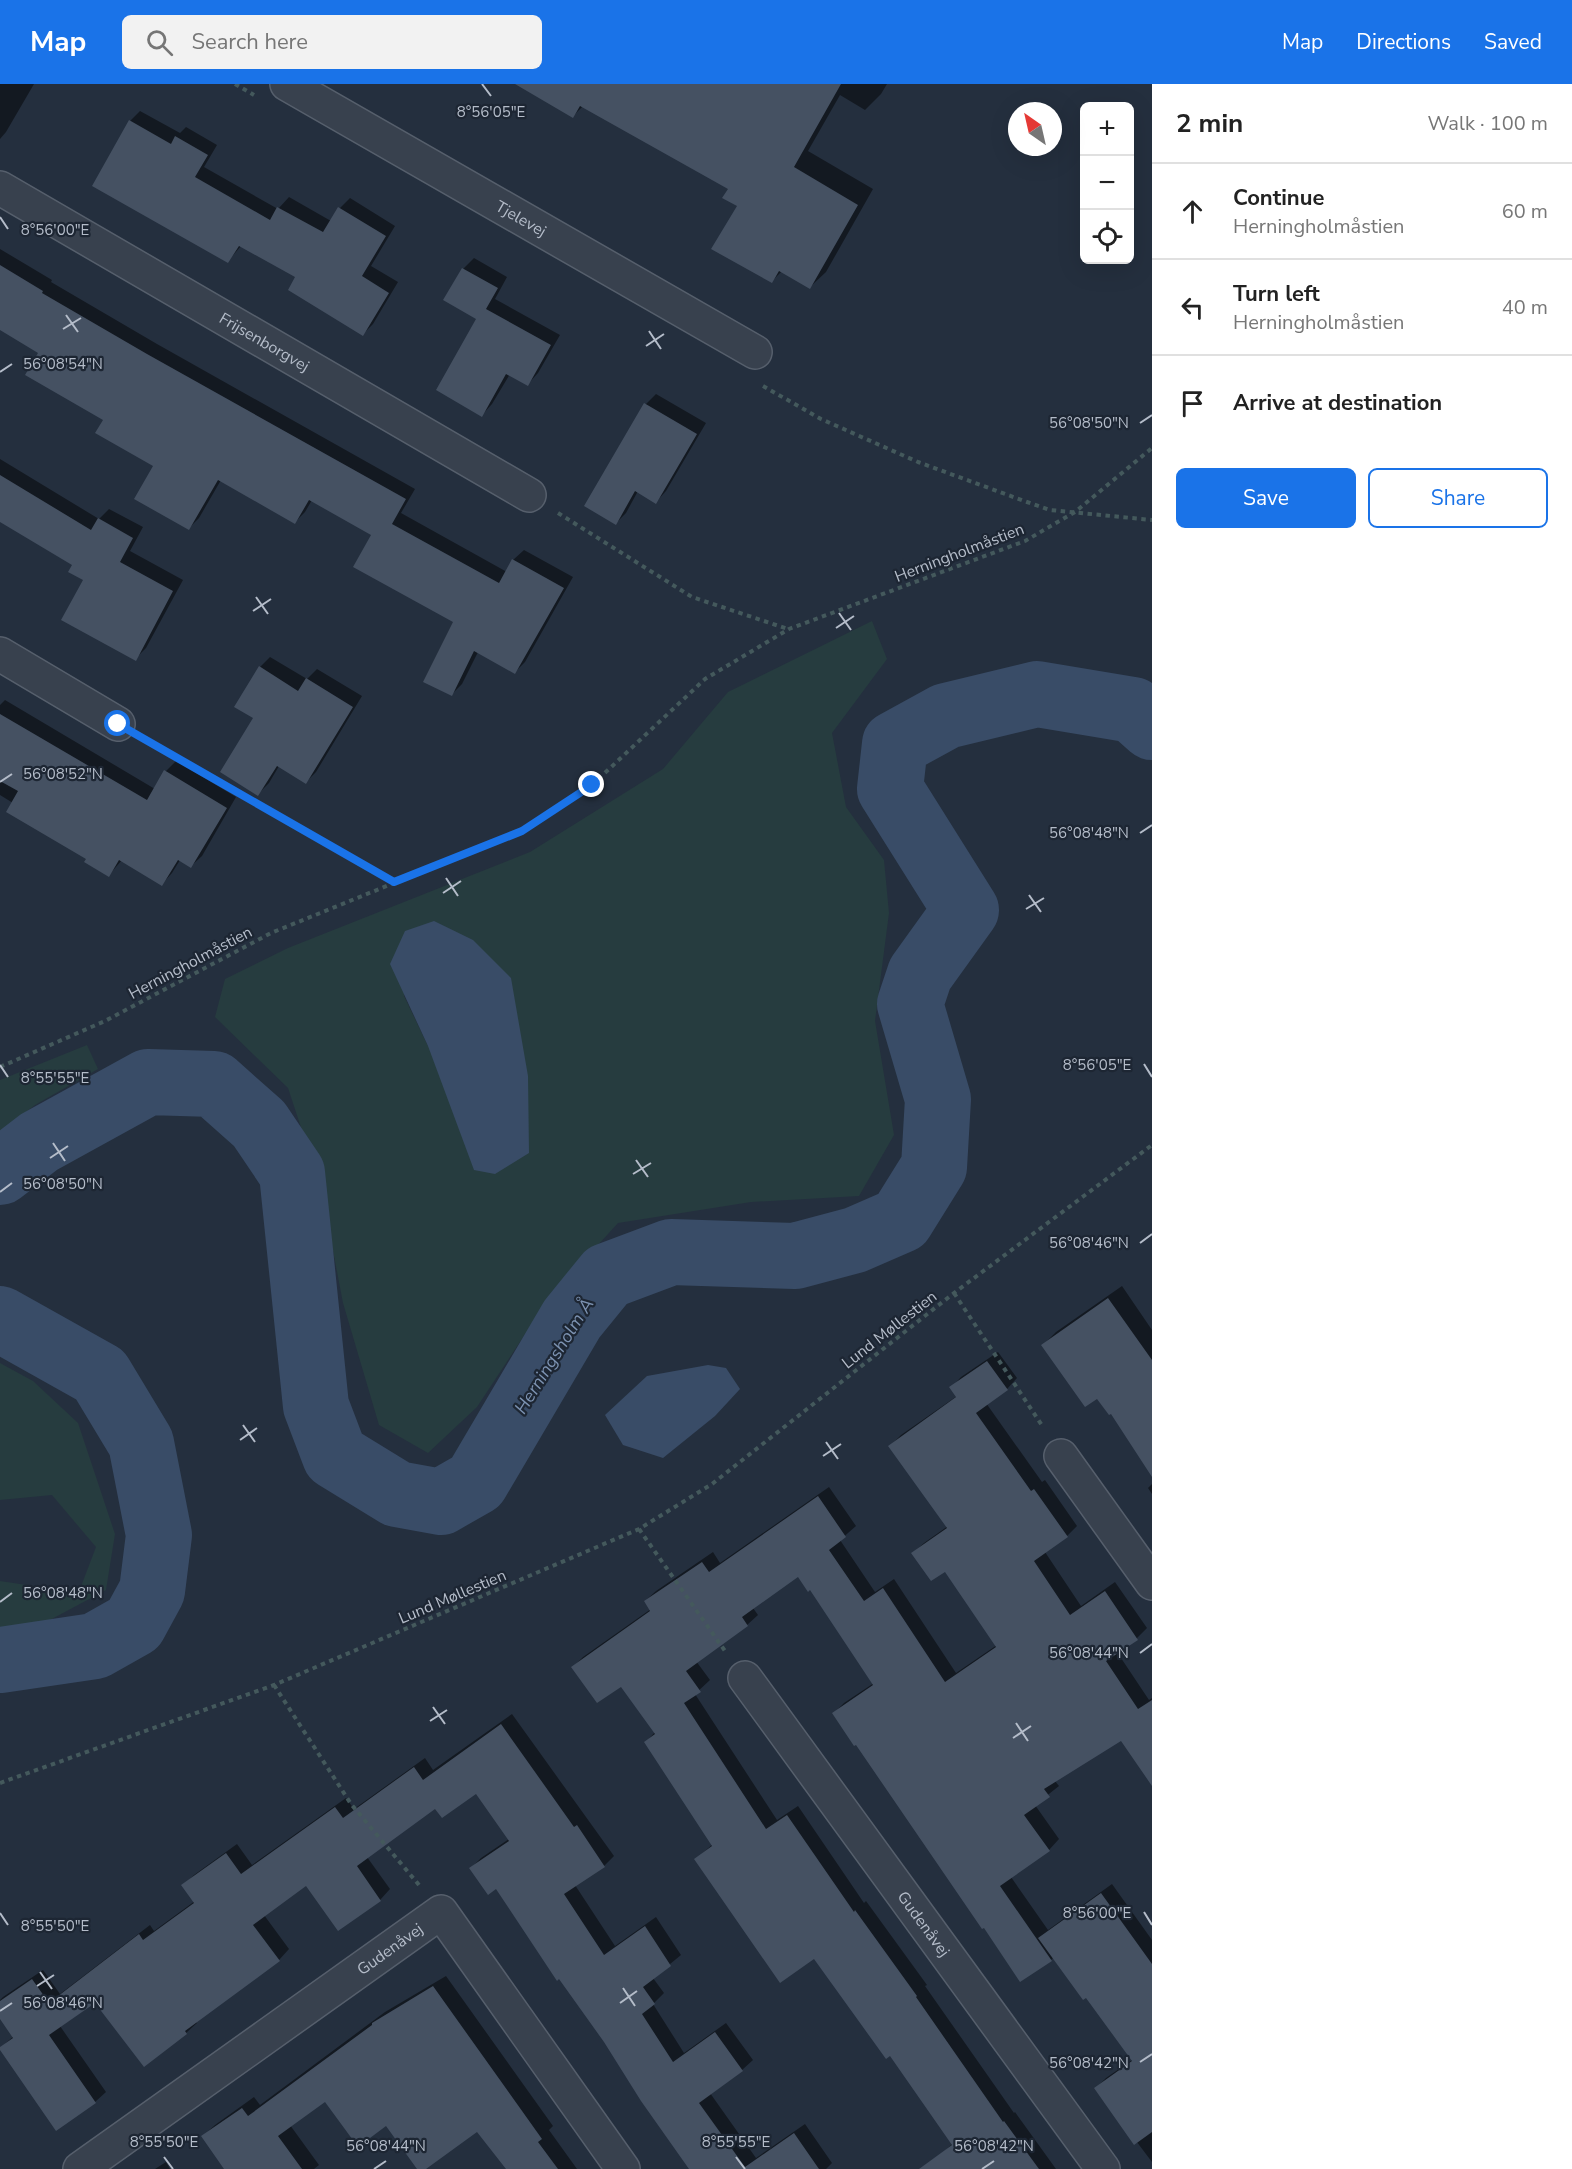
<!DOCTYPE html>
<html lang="en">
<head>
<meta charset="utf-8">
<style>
	body { margin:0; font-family:"Nunito Sans",sans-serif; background:#f2f2f2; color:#222 }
	.controls { position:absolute; right:18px; top:18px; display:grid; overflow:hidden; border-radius:9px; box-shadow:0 6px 24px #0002 }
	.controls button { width:54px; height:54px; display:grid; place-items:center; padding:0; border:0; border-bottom:2px solid #e0e0e0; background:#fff; color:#222; font:30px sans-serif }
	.compass { position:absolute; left:1008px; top:18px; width:54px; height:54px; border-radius:50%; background:#fff; box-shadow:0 6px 24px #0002; rotate:326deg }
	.stop { position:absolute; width:18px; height:18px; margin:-14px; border:4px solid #1a73e8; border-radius:50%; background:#fff }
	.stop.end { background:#1a73e8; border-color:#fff; box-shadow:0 2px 6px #0008 }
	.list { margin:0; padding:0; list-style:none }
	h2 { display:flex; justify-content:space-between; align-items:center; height:78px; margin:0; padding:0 24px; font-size:26px }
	h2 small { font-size:20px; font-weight:400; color:#767676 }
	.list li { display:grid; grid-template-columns:39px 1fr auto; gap:18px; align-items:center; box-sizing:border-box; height:96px; padding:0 24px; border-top:2px solid #e0e0e0 }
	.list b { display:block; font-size:22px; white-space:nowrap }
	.list p { margin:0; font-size:20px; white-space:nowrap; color:#767676 }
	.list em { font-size:20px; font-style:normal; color:#767676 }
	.actions { display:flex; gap:12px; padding:18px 24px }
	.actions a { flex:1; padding:14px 0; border:2px solid #1a73e8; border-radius:9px; text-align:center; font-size:21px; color:#1a73e8 }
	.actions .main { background:#1a73e8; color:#fff }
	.icon { flex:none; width:33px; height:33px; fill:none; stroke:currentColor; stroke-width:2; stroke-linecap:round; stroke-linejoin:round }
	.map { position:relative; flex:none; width:1152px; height:2085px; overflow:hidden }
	header { display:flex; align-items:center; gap:36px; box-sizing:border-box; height:84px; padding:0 30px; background:#1a73e8; color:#fff }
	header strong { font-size:28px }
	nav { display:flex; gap:33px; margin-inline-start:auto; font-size:21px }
	.search { width:420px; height:54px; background:#f2f2f2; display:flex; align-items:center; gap:15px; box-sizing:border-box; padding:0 21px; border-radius:9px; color:#767676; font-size:22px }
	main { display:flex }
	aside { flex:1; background:#fff }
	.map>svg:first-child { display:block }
	.green { fill:#263c3f; fill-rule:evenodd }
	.water { fill:#394c67 }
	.shadow { fill:#0007 }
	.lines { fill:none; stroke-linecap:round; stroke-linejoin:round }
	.river { stroke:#394c67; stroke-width:66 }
	.building { fill:#455162 }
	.minor-casing { stroke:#565f6c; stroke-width:36 }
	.path { stroke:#44595c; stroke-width:4; stroke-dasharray:4.5 4.5; stroke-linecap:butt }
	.minor { stroke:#38414e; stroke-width:33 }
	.route { stroke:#1a73e8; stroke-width:8 }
	.ticks { fill:none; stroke:#b4bcc9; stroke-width:2 }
	.labels { text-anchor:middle; stroke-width:4.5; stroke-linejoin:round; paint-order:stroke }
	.street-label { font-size:16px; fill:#b4bcc9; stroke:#1d2633 }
	.water-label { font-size:18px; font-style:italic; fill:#7c92b1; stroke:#1d2633 }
	.ticks-label { font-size:15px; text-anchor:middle; fill:#b4bcc9; stroke:#1d2633; stroke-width:4.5; stroke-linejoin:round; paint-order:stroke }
</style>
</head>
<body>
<header>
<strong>Map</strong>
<div class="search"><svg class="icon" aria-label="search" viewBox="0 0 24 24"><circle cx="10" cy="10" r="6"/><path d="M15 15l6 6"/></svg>Search here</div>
<nav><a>Map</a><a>Directions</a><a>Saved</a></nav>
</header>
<main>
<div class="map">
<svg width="1152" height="2085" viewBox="0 0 1152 2085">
	<rect width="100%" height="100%" fill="#242f3e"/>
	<!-- green -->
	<g class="green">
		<path d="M872 537 887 575 832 649 846 723 884 776 889 829 875 937 894 1051 859 1112 751 1118 618 1139 547 1217 477 1323 428 1369 379 1341 343 1219 321 1104 288 1004 215 933 225 895 288 864 530 768 663 685 728 608ZM405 847 428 962 404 912Z"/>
		<polygon points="87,961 98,985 35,1021 0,1048 0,996"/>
		<polygon points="0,1279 33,1297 78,1339 115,1450 106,1506 35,1544 0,1545 0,1497 40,1503 80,1505 96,1463 52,1411 0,1416"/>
	</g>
	<!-- water -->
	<g class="water">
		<polygon points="434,837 473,856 511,894 528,992 529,1069 495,1090 474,1086 428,962 390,880 405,847"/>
		<polygon points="708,1281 726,1284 740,1305 715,1332 663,1374 623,1361 605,1331 647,1292"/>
	</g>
	<!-- shadow -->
	<g class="shadow">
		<polygon points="0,0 34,0 6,48 0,55"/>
		<polygon points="518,0 887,0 881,10 865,26 840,11 808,67 873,105 826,188 810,203 782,187 771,198 730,104 583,22 573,32"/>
		<polygon points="140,27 180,49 186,43 217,61 204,83 278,125 289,113 331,137 340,124 350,114 395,142 371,182 398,198 373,240 363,250 297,193 241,162 228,177 130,37"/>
		<polygon points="0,165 52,196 51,198 157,260 415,405 401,429 507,488 513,476 524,466 573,493 525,578 515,588 478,568 462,600 452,610 455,538 373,451 312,416 305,428 295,438 221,396 199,434 189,444 155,381 105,335 40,269 0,245"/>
		<polygon points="474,174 507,193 495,215 560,251 538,289 528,300 510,290 492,320 482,331 478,234 463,185"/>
		<polygon points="656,310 706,339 666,407 656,418 638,407 626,429 616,439 646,320"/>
		<polygon points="0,375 99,435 109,425 143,443 130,467 183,496 146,564 135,575 74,480 0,436"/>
		<polygon points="270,573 307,595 317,585 362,612 316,688 306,698 279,682 269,699 258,710 255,634 260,583"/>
		<polygon points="5,616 155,705 166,687 176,677 236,713 202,772 191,782 180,776 172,789 162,800 122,776 109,791 13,719 0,711 0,621"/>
		<polygon points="1122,1202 1152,1246 1152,1390 1112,1328 1043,1261 1056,1248"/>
		<polygon points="998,1268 1017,1294 1007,1305 986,1319 1042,1398 1045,1396 1077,1442 1067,1452 1045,1468 1081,1522 1115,1498 1147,1544 1137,1554 1117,1568 1149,1616 1152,1614 1152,1700 1122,1655 1055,1697 1059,1702 1035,1721 1059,1755 1049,1766 1011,1793 1048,1846 1112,1800 1152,1856 1152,2078 1096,2004 1106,1994 1132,1976 1086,1911 1054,1873 1051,1876 856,1659 834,1629 844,1619 874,1599 811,1504 798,1491 753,1524 758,1531 747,1541 696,1577 710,1596 695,1610 777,1736 798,1722 864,1819 866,1817 927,1901 925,1902 1014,2029 1015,2028 1056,2085 955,2085 943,2069 953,2059 891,1970 814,1873 696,1775 713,1760 646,1658 655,1648 621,1601 573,1583 583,1573 651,1525 645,1517 656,1507 713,1468 720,1479 829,1403 856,1442 840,1456 875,1508 894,1495 956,1589 997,1561 945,1486 913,1469 924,1459 948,1442 890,1362 901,1351 957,1312 951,1304 961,1293"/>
		<polygon points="1152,1400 1152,1410 1148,1404"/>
		<polygon points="512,1630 614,1772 604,1782 575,1801 615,1862 656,1833 681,1871 653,1894 664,1909 653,1920 684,1969 726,1939 753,1976 742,1986 710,2009 756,2074 805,2040 832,2079 826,2085 691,2085 605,1957 496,1803 471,1784 481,1774 509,1755 476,1708 436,1723 367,1773 390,1805 380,1816 307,1800 264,1831 289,1865 279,1876 195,1937 197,1939 186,1949 144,1981 96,1917 60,1942 106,2008 95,2018 57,2044 0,1964 14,1952 0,1933 0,1916 3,1913 43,1886 60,1910 150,1841 154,1847 195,1817 183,1802 194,1791 237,1760 252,1781 346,1714 354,1725 425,1674 433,1686"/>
		<polygon points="446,1892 553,2042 549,2046 577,2085 508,2085 477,2046 423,2085 419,2085 387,2040 326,2016 290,2041 319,2081 314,2085 226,2085 203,2052 215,2041 254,2013 260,2021 385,1928"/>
		<polygon points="166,2078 170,2085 155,2085"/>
	</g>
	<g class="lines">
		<!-- river -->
		<g class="river">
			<polyline points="0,1088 39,1058 148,998 214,1000 259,1040 292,1089 316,1322 335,1372 397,1410 441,1418 476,1398 572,1235 607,1192 671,1168 795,1172 855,1156 901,1136 934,1083 938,1015 910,920 920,890 966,826 890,705 895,660 946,632 1037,610 1133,626 1152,643"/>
			<polyline points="0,1235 100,1291 141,1359 159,1451 152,1507 134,1540 95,1562 0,1576"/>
		</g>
	</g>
	<!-- building -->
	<g class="building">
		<polygon points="515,0 841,0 794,83 858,121 810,205 779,187 772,199 711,165 737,122 722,114 728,105 580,22 573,34"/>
		<polygon points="129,36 171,60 175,52 208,71 195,93 270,136 277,123 323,148 338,123 386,152 362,192 389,209 363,252 288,206 295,193 239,162 228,179 92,102"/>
		<polygon points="0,181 43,207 42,209 147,270 406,415 392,440 499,499 512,475 564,504 515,590 474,567 452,612 423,598 453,538 353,483 371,451 309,416 295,440 218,396 189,446 134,415 153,382 95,349 103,336 25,291 38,269 0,246"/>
		<polygon points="462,184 498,204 486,225 551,261 528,302 506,290 482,333 436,306 476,235 443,216"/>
		<polygon points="644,319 697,350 656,420 635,407 616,441 584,422"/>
		<polygon points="0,391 91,446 98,434 133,454 120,478 173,507 136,577 61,536 83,496 68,488 72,481 0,438"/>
		<polygon points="259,582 298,607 306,594 353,623 306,700 277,682 258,712 220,688 253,634 234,623"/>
		<polygon points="0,630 147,716 164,686 227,724 191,784 178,776 162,802 119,776 109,793 84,778 86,775 6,728 18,707 0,697"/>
		<polygon points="1108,1214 1152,1276 1152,1393 1111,1330 1109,1331 1097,1315 1085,1323 1041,1261"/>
		<polygon points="987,1277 1008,1306 976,1329 1031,1407 1034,1405 1068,1453 1034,1477 1070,1531 1105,1507 1138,1556 1106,1577 1138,1625 1152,1616 1152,1702 1121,1657 1044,1705 1050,1713 1024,1731 1050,1767 1000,1802 1052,1877 1020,1898 984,1844 982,1845 856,1661 854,1662 832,1629 873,1601 810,1506 808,1508 798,1493 742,1533 748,1542 686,1587 701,1608 684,1619 766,1745 787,1731 854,1828 855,1826 917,1912 916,1913 1003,2038 1004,2037 1039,2085 919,2085 952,2061 890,1972 886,1975 814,1875 780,1899 694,1775 712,1762 644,1658 655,1650 621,1603 597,1619 571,1583 650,1527 644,1517 702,1478 709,1488 818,1412 846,1453 829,1466 864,1517 883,1504 945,1598 996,1563 945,1488 931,1497 911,1469 947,1444 888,1362 956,1313 949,1303"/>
		<polygon points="501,1640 574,1743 577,1741 605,1783 564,1810 604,1871 645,1842 671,1882 643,1903 655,1920 642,1930 673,1978 715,1948 743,1987 699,2019 745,2083 794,2049 819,2085 689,2085 641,2017 604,1958 559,1895 557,1897 496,1805 488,1811 469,1784 509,1757 476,1710 442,1734 435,1725 357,1782 381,1817 338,1847 306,1802 253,1841 280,1877 185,1947 187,1950 144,1983 95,1919 49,1951 96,2019 56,2047 0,1966 0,1963 13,1954 0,1935 0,1917 32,1895 49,1919 139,1850 143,1856 194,1819 181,1801 226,1769 241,1790 335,1723 343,1734 414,1683 423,1696"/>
		<polygon points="1101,1809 1152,1880 1152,2048 1134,2061 1094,2004 1132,1977 1086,1914 1083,1916 1038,1854"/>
		<polygon points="433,1902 542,2055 538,2058 558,2085 506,2085 477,2048 426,2085 417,2085 386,2042 358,2063 325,2018 278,2052 302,2085 224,2085 201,2052 242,2024 248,2032 372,1941 372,1939"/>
	</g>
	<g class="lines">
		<defs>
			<g id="minor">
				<path id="s1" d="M287 0 755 268"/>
				<path id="s2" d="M0 104 529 411"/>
				<polyline points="0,570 118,640"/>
				<polyline points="1061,1372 1152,1499"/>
				<path id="s3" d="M745 1594 1103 2085"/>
				<path id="s4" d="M80 2085 441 1828 623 2085"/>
			</g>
		</defs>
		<!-- minor casing -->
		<use href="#minor" class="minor-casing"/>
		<!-- path -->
		<g class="path">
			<polyline points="235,0 254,11"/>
			<polyline points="763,302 821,335 918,378 1027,418 1050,426 1152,436"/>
			<polyline points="558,429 692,513 788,545"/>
			<polyline points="147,656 393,798"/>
			<polyline points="0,983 105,937 271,849 522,747 592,701 705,595 789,545 1025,457 1075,428 1152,364"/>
			<polyline points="954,1209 1043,1343"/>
			<polyline points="639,1445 725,1567"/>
			<polyline points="274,1601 351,1720 419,1801"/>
			<polyline points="0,1699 274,1601 639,1445 712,1400 954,1209 1152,1061"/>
		</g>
		<!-- minor -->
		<use href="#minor" class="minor"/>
	</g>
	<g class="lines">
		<!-- route -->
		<polyline class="route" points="118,640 394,798 522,747 592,701"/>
	</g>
	<!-- ticks -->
	<path class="ticks" d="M482 0 491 12M0 133 8 145M66 231 78 248M63 245 81 234M649 247 661 265M646 262 664 250M0 288 12 280M1140 339 1152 331M256 513 268 530M253 527 271 515M839 529 851 546M836 544 854 532M0 698 12 690M1140 749 1152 741M446 794 458 812M443 809 461 797M1029 811 1041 828M1026 825 1044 814M1144 980 1152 993M0 981 8 993M53 1059 65 1077M50 1074 68 1062M636 1076 648 1093M633 1090 651 1079M0 1108 12 1099M1140 1159 1152 1150M243 1341 255 1358M240 1356 257 1344M826 1358 838 1375M823 1372 841 1360M0 1518 12 1509M1140 1569 1152 1560M433 1623 445 1640M430 1637 447 1626M1016 1639 1028 1657M1013 1654 1031 1642M1144 1828 1152 1841M0 1829 8 1841M40 1888 52 1905M37 1902 54 1891M623 1904 635 1922M620 1919 637 1907M0 1927 12 1919M1140 1978 1152 1970M164 2073 173 2085M736 2073 745 2085M374 2085 386 2077M982 2085 994 2077"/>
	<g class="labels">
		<!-- street labels -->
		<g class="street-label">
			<text dy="6" stroke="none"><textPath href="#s1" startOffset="270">Tjelevej</textPath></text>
			<text dy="6" stroke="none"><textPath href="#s2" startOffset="306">Frijsenborgvej</textPath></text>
			<text transform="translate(959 468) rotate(-21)" y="6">Herningholmåstien</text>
			<text transform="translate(190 878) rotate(-28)" y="6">Herningholmåstien</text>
			<text transform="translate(889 1245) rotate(-38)" y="6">Lund Møllestien</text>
			<text transform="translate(452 1512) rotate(-23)" y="6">Lund Møllestien</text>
			<text dy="6" stroke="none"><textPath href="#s3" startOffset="304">Gudenåvej</textPath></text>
			<text dy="6" stroke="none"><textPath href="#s4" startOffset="380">Gudenåvej</textPath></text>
		</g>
		<!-- water labels -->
		<g class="water-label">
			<text transform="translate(554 1272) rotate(-58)" y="6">Herningsholm Å</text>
		</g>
	</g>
	<g class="ticks-label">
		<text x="491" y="33">8°56'05"E</text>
		<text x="55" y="151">8°56'00"E</text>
		<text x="63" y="285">56°08'54"N</text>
		<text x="1089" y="344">56°08'50"N</text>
		<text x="63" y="695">56°08'52"N</text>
		<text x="1089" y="754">56°08'48"N</text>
		<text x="1097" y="986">8°56'05"E</text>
		<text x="55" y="999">8°55'55"E</text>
		<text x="63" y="1105">56°08'50"N</text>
		<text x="1089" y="1164">56°08'46"N</text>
		<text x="63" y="1514">56°08'48"N</text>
		<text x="1089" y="1574">56°08'44"N</text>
		<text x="1097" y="1834">8°56'00"E</text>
		<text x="55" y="1847">8°55'50"E</text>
		<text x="63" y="1924">56°08'46"N</text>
		<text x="1089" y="1984">56°08'42"N</text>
		<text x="164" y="2063">8°55'50"E</text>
		<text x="736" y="2063">8°55'55"E</text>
		<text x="386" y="2067">56°08'44"N</text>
		<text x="994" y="2067">56°08'42"N</text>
	</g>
</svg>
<div class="controls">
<button>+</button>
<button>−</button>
<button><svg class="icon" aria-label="locate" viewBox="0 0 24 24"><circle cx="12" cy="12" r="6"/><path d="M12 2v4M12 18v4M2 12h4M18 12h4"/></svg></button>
</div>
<svg class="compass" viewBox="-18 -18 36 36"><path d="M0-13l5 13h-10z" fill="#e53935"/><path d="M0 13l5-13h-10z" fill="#767676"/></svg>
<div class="stop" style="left:118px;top:640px"></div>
<div class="stop end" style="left:592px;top:701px"></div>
</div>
<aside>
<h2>2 min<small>Walk · 100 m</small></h2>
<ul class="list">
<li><svg class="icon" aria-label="ahead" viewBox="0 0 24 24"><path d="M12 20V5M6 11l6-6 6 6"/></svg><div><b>Continue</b><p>Herningholmåstien</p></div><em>60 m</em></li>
<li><svg class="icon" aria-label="left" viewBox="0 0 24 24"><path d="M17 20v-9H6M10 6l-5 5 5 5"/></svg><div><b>Turn left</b><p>Herningholmåstien</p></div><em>40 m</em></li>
<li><svg class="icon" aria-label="arrive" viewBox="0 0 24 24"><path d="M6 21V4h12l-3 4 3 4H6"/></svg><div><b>Arrive at destination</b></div></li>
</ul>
<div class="actions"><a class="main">Save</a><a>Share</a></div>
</aside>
</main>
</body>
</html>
